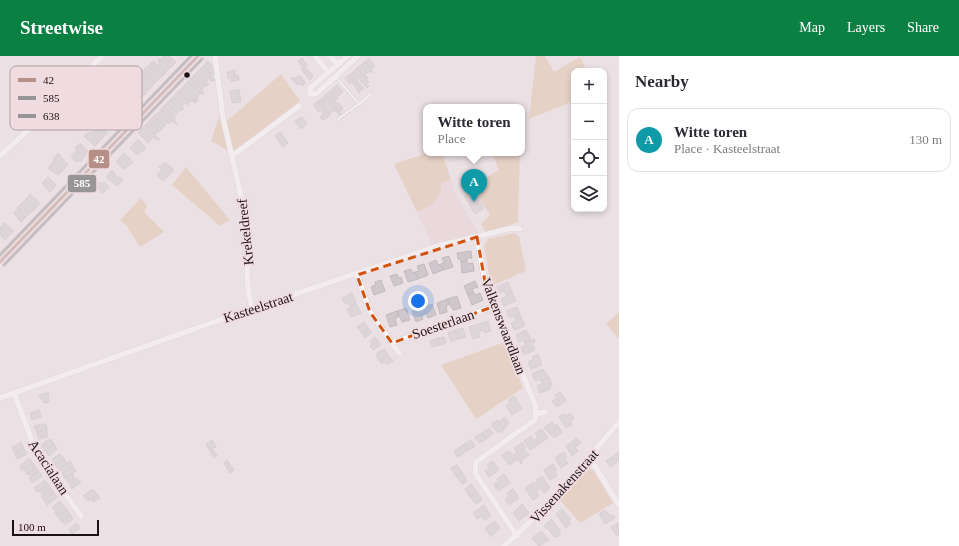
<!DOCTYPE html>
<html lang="en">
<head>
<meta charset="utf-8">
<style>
	body { margin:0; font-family:Georgia,serif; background:#f2f2f3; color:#2b2b33 }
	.controls { position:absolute; right:12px; top:12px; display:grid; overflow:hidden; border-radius:8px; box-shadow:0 2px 6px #0003 }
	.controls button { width:36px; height:36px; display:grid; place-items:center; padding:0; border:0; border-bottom:1px solid #e1e1e2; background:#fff; color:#2b2b33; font:20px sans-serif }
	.scale { position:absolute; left:12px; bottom:10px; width:87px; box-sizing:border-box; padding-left:4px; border:2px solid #1a1315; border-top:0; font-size:11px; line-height:14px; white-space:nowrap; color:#1a1315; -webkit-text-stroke:3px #f0dbe0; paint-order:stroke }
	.you { position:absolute; left:418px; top:245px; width:14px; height:14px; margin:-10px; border:3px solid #fff; border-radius:50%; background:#1a73e8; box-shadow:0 0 0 6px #1a73e833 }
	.badge { display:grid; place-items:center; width:26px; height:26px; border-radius:50%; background:#0b8043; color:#fff; font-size:13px; font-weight:700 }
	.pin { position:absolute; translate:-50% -33px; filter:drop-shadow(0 1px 2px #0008) }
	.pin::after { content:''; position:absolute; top:21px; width:14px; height:12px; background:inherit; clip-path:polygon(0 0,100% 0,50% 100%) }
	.popup { position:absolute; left:423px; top:48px; width:102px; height:52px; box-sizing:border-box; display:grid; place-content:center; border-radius:8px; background:#fff; filter:drop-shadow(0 1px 3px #0005); font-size:13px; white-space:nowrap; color:#7c7c81 }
	.popup b { font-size:15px; color:#2b2b33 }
	.popup::after { content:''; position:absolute; left:50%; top:100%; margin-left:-8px; border:8px solid transparent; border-top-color:#fff }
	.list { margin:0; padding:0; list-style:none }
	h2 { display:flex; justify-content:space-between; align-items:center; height:52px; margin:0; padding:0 16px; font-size:17px }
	h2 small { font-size:13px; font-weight:400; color:#7c7c81 }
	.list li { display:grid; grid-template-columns:26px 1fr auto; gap:12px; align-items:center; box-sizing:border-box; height:64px; margin:0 8px 8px; padding:0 8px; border:1px solid #e1e1e2; border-radius:12px }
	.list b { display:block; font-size:15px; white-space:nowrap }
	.list p { margin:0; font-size:13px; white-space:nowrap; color:#7c7c81 }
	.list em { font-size:13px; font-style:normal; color:#7c7c81 }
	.icon { flex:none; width:22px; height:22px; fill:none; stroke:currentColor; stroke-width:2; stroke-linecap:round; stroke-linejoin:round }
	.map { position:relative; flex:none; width:619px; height:490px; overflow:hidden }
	header { display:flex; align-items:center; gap:24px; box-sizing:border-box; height:56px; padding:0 20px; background:#0b8043; color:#fff }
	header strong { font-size:19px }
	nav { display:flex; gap:22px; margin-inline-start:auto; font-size:14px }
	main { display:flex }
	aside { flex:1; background:#fff }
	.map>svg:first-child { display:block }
	.built { fill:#e6d1d6 }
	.green { fill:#e1bfa3 }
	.building { fill:#cfc7cb; stroke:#c3bcbf }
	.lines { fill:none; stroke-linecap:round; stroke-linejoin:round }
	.service-casing { stroke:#c4bbbe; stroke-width:3.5 }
	.minor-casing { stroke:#c4bbbe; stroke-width:6 }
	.secondary-casing { stroke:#c4bbbe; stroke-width:9 }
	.service { stroke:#fcfafb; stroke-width:2.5 }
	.minor { stroke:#fcfafb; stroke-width:5.5 }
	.secondary { stroke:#fcfafb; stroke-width:8 }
	.bus-1-casing { stroke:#f0dbe0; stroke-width:6 }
	.bus-2-casing { stroke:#f0dbe0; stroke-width:6 }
	.bus-3-casing { stroke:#f0dbe0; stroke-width:6 }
	.bus-1 { stroke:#b69087; stroke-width:3 }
	.bus-2 { stroke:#989596; stroke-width:3 }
	.bus-3 { stroke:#989596; stroke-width:3 }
	.marked { fill:none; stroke:#d3520d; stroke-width:3; stroke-dasharray:8 5; stroke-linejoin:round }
	.bus-dot { fill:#1a1315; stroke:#f0dbe0; stroke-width:1.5 }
	.labels { text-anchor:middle; stroke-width:4; stroke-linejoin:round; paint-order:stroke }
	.street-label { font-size:14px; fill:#1a1315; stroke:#f0dbe0 }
	.key { fill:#f0dbe0; stroke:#b09fa3; stroke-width:1 }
	.key-label { font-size:11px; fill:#1a1315 }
	.line-badge { stroke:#f0dbe0; stroke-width:1.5 }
	.badge-label { font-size:11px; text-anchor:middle; font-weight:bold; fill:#fff }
</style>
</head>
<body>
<header>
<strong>Streetwise</strong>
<nav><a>Map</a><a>Layers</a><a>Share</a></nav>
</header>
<main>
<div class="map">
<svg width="619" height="490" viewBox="0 0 619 490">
	<rect width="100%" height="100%" fill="#ebe0e3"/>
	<!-- built -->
	<polygon class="built" points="451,124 456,139 479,178 432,189 417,156 428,152 441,127"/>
	<!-- green -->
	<g class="green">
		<polygon points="536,0 545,0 554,16 580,1 587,15 574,15 574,45 529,63"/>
		<polygon points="281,18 300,45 233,97 226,66"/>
		<polygon points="98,30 108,40 92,57 81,48"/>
		<polygon points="220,58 229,95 211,85"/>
		<path d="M427 97H442L451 124 441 127C442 144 431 151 417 156L394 108Z"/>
		<polygon points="492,97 520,97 518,160 518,166 514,168 486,176 481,168 490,159 472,130 499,114"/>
		<polygon points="186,111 191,117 230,164 220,170 172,129"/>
		<polygon points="141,142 147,150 144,156 164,176 140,191 126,169 120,164"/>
		<polygon points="514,177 519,180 526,215 491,230 484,189 488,183"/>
		<polygon points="619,256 619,283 606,268"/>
		<polygon points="505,286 523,332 476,363 441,309"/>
		<polygon points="587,412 593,414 613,447 580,467 560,444"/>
	</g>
	<!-- building -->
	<g class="building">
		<polygon points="169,0 176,6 173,9 163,1"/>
		<polygon points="163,1 173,9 170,12 160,4"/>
		<polygon points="159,2 170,12 166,16 159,9 160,7 157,4"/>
		<polygon points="302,2 307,9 305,10 313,20 310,24 301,13 303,12 298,5"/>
		<polygon points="369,2 375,10 373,12 371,13 365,6"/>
		<polygon points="153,5 166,16 164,19 151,7"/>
		<polygon points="208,5 214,12 215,16 212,19 203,10"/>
		<polygon points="365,6 373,15 372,17 370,15 368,17 361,9"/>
		<polygon points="151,7 164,19 160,22 148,10"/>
		<polygon points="361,9 367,17 365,19 368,22 366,23 357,12"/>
		<polygon points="203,10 212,19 211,20 215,24 212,26 200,13"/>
		<polygon points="146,11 149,11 160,22 157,25 144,13"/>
		<polygon points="357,12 369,26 366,27 369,30 367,32 353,16"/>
		<polygon points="144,13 157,25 154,28 143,18 145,17 142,15"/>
		<polygon points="200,13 209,22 206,25 197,16"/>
		<polygon points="235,14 235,19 238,19 239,24 231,25 231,22 228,23 227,17"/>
		<polygon points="197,16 209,28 206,31 194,19"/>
		<polygon points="353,16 358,21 356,23 364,33 362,34 349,19"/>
		<polygon points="144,19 154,28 151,32 139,20 142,21"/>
		<polygon points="194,19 205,30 202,33 191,22"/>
		<polygon points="349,19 362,34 359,37 352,26 350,28 345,22"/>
		<polygon points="139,20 151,32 148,35 138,25 140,24 137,21"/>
		<polygon points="298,20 300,20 306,27 302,30 299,27 297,29 291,22 293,21 295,23"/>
		<polygon points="120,21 136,36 134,38 140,43 136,48 121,33 125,28 119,22"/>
		<polygon points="191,22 204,36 202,39 188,25"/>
		<polygon points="134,23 139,28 140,27 148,35 145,38 132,25"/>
		<polygon points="188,25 200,38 197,41 185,29"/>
		<polygon points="133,27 145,38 142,41 130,30"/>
		<polygon points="185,29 197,41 198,44 196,46 182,32"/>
		<polygon points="337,29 343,36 339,39 333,32"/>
		<polygon points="182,32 196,46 195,47 191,44 190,46 178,35"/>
		<polygon points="333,32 339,39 336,44 329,36"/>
		<polygon points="239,33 241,46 232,47 230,35"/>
		<polygon points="123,35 136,48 132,51 122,42 124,40 121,37"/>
		<polygon points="178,35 190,46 187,49 176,38"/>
		<polygon points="329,36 337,48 339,47 343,53 339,56 325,39"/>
		<polygon points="176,38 185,47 182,50 173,41"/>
		<polygon points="119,39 132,51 128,55 115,42"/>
		<polygon points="325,39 339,56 341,58 340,60 333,52 334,55 332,56 326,48 321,43"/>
		<polygon points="173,41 184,52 181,55 170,44"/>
		<polygon points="321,43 331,58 329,60 318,45"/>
		<polygon points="170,44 180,54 176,56 167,47"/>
		<polygon points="318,45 329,60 323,64 320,61 324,58 321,54 319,56 313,49"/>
		<polygon points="167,47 177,57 174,60 164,50"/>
		<polygon points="164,50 176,62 174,64 178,68 177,69 161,53"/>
		<polygon points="118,52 125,59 120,64 113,57"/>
		<polygon points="161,53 172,65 169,68 158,57"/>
		<polygon points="113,57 120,64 116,68 109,61"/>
		<polygon points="158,57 168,66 164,70 154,60"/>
		<polygon points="107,59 116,68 111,73 103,64"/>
		<polygon points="154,60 164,70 162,73 151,63"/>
		<polygon points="302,61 307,68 301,73 295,65"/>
		<polygon points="151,63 162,73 159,76 149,66"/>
		<polygon points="149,66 158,75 155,79 145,69"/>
		<polygon points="145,69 160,84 157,84 153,81 152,82 142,72"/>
		<polygon points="99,71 100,72 102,71 108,77 103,81 96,74"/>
		<polygon points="142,72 152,82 148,87 138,77"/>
		<polygon points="96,74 103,81 99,86 91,77"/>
		<polygon points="90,76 99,86 95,90 84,80"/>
		<polygon points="280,76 288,87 283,91 275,80"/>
		<polygon points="138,83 146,92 137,99 130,92"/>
		<polygon points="80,87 89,96 84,101 75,92"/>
		<polygon points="77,94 84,101 80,106 78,104 76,106 71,101"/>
		<polygon points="58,97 68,109 63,114 53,104"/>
		<polygon points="124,97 133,106 124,113 116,106"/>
		<polygon points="54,105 63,114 58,119 53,115 52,116 48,112"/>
		<polygon points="165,106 174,114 163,125 157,119 162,114 159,111"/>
		<polygon points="112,114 118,122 120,121 123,124 117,130 106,121"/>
		<polygon points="48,121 56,129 50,136 42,127"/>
		<polygon points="99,126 102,128 104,126 109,131 103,137 95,130"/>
		<polygon points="474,134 484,152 475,158 464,140"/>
		<polygon points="30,138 40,147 36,152 26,143"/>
		<polygon points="26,143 36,152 30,157 21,148"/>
		<polygon points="21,148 30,157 25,162 17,152"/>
		<polygon points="18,153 25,162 21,166 14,157"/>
		<polygon points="4,167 14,175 9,180 0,171"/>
		<polygon points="0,171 9,180 5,184 0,179"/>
		<polygon points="471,195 472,202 467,202 467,205 461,206 460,203 458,203 457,197"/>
		<polygon points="449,200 453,211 443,214 441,208 444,207 442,202"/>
		<polygon points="436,204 438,209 441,208 443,214 433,218 429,207"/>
		<polygon points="467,205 467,208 473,207 474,215 462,217 461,206"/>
		<polygon points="424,208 428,219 418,223 415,216 419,215 417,210"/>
		<polygon points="411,213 413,217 415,216 418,223 408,226 404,215"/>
		<polygon points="397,218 399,222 401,221 403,227 394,230 390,220"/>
		<polygon points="381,224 385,235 374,239 371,231 376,229 375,226"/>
		<polygon points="475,225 478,231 472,233 474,237 468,239 464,230"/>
		<polygon points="508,226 512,236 506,239 505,235 500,237 497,231"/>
		<polygon points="512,236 516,245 504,250 501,243"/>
		<polygon points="352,237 356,247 350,250 348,247 345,248 342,242"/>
		<polygon points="474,237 475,239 480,237 483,244 472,249 468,239"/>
		<polygon points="457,240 461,252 453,254 447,243"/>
		<polygon points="447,243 449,249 446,250 447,256 440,258 437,247"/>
		<polygon points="356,247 361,257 351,261 347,253 351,252 350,250"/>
		<polygon points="432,248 436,259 428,262 423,252"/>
		<polygon points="517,251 521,261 515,263 514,260 510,262 506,255"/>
		<polygon points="406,252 410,264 402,266 397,255"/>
		<polygon points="423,252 425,258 422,259 423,263 416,266 412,255"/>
		<polygon points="397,255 398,261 395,262 397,269 390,271 386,259"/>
		<polygon points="521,261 525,270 514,274 511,267 516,265 515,263"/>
		<polygon points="488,265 491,275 485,277 483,274 481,275 479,268"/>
		<polygon points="364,266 368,272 362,277 357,271"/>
		<polygon points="479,268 481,275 478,276 480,281 473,283 469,271"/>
		<polygon points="368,272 372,277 365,282 362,277"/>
		<polygon points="463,272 466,281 458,283 455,274"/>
		<polygon points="455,274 458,283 451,286 448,277"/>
		<polygon points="526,274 531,284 525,287 524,284 519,286 516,279"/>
		<polygon points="375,281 381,289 373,294 370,290 372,288 370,285"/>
		<polygon points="444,281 446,287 440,289 438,282"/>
		<polygon points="438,282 440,289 432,291 430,285"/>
		<polygon points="534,283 535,286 532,287 535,294 524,299 521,291 526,289 525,287"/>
		<polygon points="384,293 388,299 380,305 376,300 379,299 377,297"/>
		<polygon points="538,298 542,309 531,313 528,306 533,304 532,301"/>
		<polygon points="388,299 393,305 387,309 384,306 382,308 380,305"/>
		<polygon points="543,313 549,322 541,325 540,323 535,325 532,318"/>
		<polygon points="549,322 552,329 550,330 551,333 540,337 537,330 542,328 541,325"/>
		<polygon points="48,336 49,346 44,347 39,339"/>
		<polygon points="560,336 566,345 557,351 552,345 557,342 555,339"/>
		<polygon points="514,340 522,352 512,359 506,350 510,347 508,344"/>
		<polygon points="39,354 41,361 32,364 30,357"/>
		<polygon points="570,357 574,363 570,366 572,369 566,372 559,361 564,358 565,360"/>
		<polygon points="505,361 509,367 504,373 499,366"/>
		<polygon points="498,364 504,374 502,376 497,376 491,368"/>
		<polygon points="552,366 555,370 557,368 562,376 554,382 544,372"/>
		<polygon points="42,368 43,369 46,368 47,373 37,377 34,370"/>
		<polygon points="489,372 493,378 486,383 482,377"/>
		<polygon points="47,373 47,381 39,383 37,377"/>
		<polygon points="542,373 548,382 539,388 536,383 538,381 535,377"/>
		<polygon points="482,377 486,383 479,387 475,381"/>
		<polygon points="531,380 533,385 536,383 539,388 530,394 524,385"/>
		<polygon points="577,382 581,387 575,391 578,395 572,400 566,390"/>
		<polygon points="51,383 54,388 45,395 41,390 47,384 48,385"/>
		<polygon points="212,384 216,391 212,392 217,400 214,402 206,388"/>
		<polygon points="471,384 475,390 467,395 463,389"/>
		<polygon points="21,386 24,393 15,398 12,391"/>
		<polygon points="522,387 526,391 524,393 529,399 522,404 521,408 514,398 517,396 514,392"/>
		<polygon points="54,388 57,393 49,400 45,395"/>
		<polygon points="463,389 467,395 458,401 454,395"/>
		<polygon points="24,393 27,398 17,403 15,399"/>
		<polygon points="509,395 518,403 509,409 502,399"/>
		<polygon points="564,396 567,401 565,403 568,407 561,412 555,402"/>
		<polygon points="619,396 619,404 611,411 606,405"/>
		<polygon points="60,398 64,403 55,409 52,403"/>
		<polygon points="29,402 33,407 22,415 20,410"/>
		<polygon points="64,402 67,407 59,413 55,409"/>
		<polygon points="227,404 234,414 230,417 224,407"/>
		<polygon points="70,405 73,410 63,417 59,413"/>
		<polygon points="493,405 499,414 489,421 485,415 490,412 487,409"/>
		<polygon points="33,407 35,411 27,418 24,413"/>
		<polygon points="553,408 557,414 554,415 557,420 550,424 544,414"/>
		<polygon points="457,409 462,416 456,420 451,412"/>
		<polygon points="72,410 76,415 65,422 62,418"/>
		<polygon points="35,411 39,415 32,420 30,418 28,419 27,418"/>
		<polygon points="39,415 42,420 32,427 29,422"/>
		<polygon points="462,416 467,425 462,428 456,420"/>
		<polygon points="72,417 74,423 69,427 65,422"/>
		<polygon points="504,418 510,427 498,435 494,428 499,425 497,423"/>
		<polygon points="542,420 550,432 544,437 535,428 538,426 536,424"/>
		<polygon points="75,422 81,426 72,433 69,427"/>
		<polygon points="45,424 48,428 37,436 34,432"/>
		<polygon points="534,426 539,434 536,435 539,440 533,444 525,432"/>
		<polygon points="48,428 51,432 43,438 41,437 39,435"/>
		<polygon points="471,428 477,436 470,441 465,433"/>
		<polygon points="51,432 54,436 44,444 41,440"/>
		<polygon points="93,433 100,442 93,446 91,443 88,445 83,440"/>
		<polygon points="513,433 519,442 509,449 505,443 509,440 507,437"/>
		<polygon points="477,436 482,444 476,448 470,441"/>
		<polygon points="54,437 58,441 47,449 44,444"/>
		<polygon points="60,445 64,450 56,456 52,451"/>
		<polygon points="522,448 529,457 519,465 513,457"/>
		<polygon points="484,449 491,460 485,464 482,460 477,463 473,457"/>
		<polygon points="64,450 67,454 57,460 55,456"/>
		<polygon points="562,453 571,463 569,464 571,467 566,472 556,458"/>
		<polygon points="67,454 70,458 61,465 58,461"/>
		<polygon points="605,454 610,460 613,459 615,462 605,468 599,458"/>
		<polygon points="70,458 73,463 65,469 61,465"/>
		<polygon points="551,463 561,475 559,476 561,478 557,481 553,480 548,472 547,473 544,470"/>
		<polygon points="495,465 500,472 491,481 485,472"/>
		<polygon points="76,467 80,472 72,479 69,473"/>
		<polygon points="618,467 619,478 617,480 611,471"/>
		<polygon points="541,475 549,484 539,490 532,482"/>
	</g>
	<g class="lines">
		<defs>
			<g id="service">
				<polyline points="336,21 359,48 338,63"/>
				<polyline points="359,48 371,38"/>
			</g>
			<g id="minor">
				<polyline points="215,0 223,62 245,157 248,233 252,253"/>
				<polyline points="315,0 328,16"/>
				<polyline points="330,0 338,9"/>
				<polyline points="348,0 310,32 310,38 316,38 358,0"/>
				<polyline points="0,100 46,58 102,0"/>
				<polyline points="232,100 299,50"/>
				<polyline points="477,181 485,226 536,351 535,364 476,406 475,417 517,480"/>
				<polyline points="357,219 370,256 399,297"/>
				<polyline points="392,287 495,250"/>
				<polyline points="14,337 36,396 81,460"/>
				<polyline points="0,342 242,256 411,199 438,190 512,172 520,173"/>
				<polyline points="536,358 545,356"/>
				<polyline points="590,402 619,449"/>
				<polyline points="504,490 550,447 619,366"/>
			</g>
			<polyline id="secondary" points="0,206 198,0"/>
		</defs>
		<!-- service casing -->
		<use href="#service" class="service-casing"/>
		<!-- minor casing -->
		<use href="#minor" class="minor-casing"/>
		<!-- secondary casing -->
		<use href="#secondary" class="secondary-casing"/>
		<!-- service -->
		<use href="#service" class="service"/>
		<!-- minor -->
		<use href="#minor" class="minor"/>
		<!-- secondary -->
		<use href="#secondary" class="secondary"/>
		<defs>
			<polyline id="bus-1" points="0,206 198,0"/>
			<polyline id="bus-2" points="4,209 202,3"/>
			<polyline id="bus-3" points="0,199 191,0"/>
		</defs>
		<!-- bus-1 casing -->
		<use href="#bus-1" class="bus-1-casing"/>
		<!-- bus-2 casing -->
		<use href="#bus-2" class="bus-2-casing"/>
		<!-- bus-3 casing -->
		<use href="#bus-3" class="bus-3-casing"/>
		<!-- bus-1 -->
		<use href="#bus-1" class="bus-1"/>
		<!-- bus-2 -->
		<use href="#bus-2" class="bus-2"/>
		<!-- bus-3 -->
		<use href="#bus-3" class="bus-3"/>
	</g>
	<!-- marked area -->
	<path d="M0 0H619V490H0ZM477 181 485 226 495 250 392 287 370 256 357 219Z" fill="#ebe0e3" fill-opacity=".55" fill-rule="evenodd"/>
	<path class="marked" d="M477 181 485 226 495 250 392 287 370 256 357 219Z"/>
	<!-- markers -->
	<circle class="bus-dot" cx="187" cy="19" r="3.5"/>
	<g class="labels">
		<!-- street labels -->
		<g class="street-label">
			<text transform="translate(245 176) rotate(-96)" y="5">Krekeldreef</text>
			<text transform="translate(258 251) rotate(-18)" y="5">Kasteelstraat</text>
			<text transform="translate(443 268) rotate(-19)" y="5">Soesterlaan</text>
			<text transform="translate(504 270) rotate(69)" y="5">Valkenswaardlaan</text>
			<text transform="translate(49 411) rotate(57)" y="5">Acacialaan</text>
			<text transform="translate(564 430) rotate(-48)" y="5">Vissenakenstraat</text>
		</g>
	</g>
	<!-- legend -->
	<rect x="10" y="10" width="132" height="64" rx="6" class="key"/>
	<rect x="18" y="22" width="18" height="4" fill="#b69087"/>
	<rect x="18" y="40" width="18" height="4" fill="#989596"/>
	<rect x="18" y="58" width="18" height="4" fill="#989596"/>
	<g class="key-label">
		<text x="43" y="28">42</text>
		<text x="43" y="46">585</text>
		<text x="43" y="64">638</text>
	</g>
	<g class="line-badge">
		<rect x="88" y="93" width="22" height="20" rx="4" fill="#b69087"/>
		<rect x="67" y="118" width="30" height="19" rx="4" fill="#989596"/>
	</g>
	<g class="badge-label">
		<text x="99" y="107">42</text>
		<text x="82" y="131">585</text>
	</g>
</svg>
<div class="controls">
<button>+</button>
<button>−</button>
<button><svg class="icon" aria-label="locate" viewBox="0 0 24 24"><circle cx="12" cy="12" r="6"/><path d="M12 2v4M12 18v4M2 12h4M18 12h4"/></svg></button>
<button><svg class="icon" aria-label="layers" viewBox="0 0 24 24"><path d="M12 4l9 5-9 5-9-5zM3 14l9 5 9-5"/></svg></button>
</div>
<div class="scale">100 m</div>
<div class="you"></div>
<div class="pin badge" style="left:474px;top:146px;background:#0f9aa8">A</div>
<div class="popup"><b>Witte toren</b>Place</div>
</div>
<aside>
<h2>Nearby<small></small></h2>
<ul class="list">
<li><span class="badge" style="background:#0f9aa8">A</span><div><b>Witte toren</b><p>Place · Kasteelstraat</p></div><em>130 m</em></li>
</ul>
</aside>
</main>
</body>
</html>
